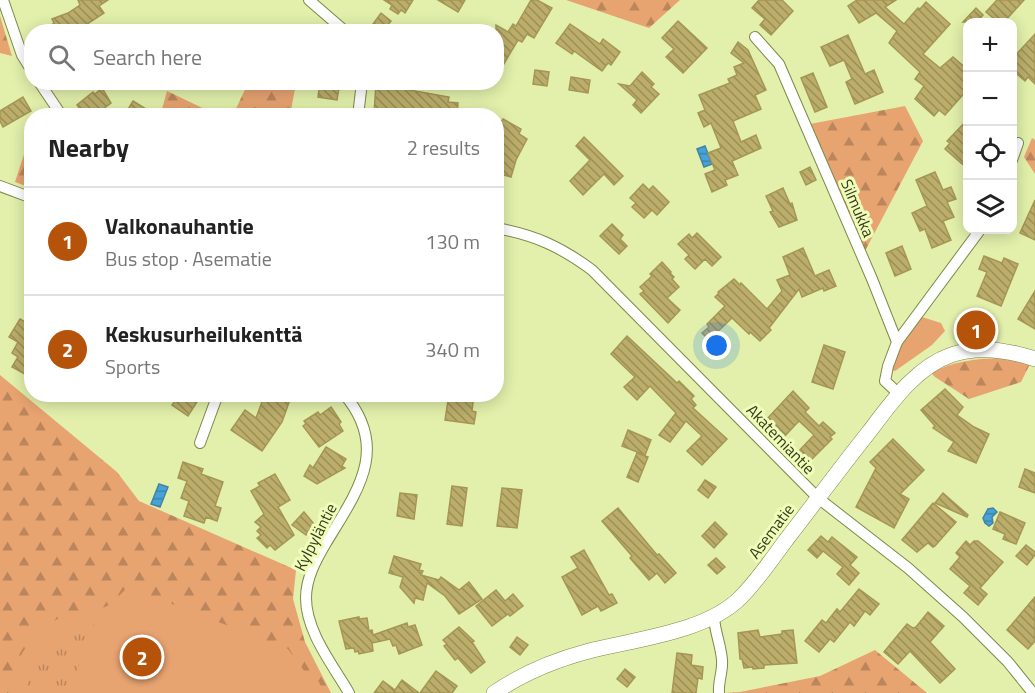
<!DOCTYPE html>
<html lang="en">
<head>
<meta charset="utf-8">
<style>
	body { margin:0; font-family:"Titillium Web",sans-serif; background:#f2f2f2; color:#222 }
	.controls { position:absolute; right:18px; top:18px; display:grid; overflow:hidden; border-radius:12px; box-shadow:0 3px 15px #0003 }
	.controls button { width:54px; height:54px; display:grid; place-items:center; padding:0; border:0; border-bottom:2px solid #e0e0e0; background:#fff; color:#222; font:30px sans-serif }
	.you { position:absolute; left:717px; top:346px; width:21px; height:21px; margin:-15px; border:4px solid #fff; border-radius:50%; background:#1a73e8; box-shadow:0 0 0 9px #1a73e833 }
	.badge { display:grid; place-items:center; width:39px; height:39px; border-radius:50%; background:#b45309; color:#fff; font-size:20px; font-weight:700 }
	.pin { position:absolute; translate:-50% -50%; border:3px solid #fff; box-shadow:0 2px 6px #0006 }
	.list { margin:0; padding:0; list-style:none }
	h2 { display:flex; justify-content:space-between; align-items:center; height:78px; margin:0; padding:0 24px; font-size:26px }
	h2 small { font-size:20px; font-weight:400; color:#767676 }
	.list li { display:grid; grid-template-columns:39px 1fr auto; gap:18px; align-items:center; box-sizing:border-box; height:108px; padding:0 24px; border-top:2px solid #e0e0e0 }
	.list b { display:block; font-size:22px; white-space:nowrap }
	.list p { margin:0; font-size:20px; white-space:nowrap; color:#767676 }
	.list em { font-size:20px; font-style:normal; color:#767676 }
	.icon { flex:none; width:33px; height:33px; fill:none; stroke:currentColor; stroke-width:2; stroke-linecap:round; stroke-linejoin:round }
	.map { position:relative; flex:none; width:1035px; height:693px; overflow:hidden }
	.search { position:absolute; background:#fff; box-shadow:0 3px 15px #0003; left:24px; top:24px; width:480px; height:66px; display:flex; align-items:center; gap:15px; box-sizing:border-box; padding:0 21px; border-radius:24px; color:#767676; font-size:22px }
	.panel { position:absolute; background:#fff; box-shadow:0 3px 15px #0003; left:24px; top:108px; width:480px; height:294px; border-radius:24px }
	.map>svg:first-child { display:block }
	.grass { fill:#e7a370 }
	.forest { fill:url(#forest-firs) }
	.park { fill:url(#park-tufts) }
	.water { fill:url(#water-rules); stroke:#4283a1; stroke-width:1.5 }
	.building { fill:url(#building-back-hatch); stroke:#a59654; stroke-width:1.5 }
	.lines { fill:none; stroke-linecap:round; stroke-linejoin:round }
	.street-casing { stroke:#7d8949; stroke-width:12 }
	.secondary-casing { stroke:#7d8949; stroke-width:16 }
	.street { stroke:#fff; stroke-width:10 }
	.secondary { stroke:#fff; stroke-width:15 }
	.labels { text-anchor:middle; stroke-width:6; stroke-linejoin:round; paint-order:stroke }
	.street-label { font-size:16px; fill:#363b20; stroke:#effdb8 }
</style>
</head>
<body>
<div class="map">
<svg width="1035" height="693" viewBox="0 0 1035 693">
	<defs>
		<pattern id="forest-firs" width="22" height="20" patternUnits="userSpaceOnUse" patternTransform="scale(1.5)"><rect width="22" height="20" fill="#e7a370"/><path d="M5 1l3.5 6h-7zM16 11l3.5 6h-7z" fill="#bc865c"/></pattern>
		<pattern id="park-tufts" width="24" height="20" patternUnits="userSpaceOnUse" patternTransform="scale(1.5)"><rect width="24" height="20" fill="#e7a370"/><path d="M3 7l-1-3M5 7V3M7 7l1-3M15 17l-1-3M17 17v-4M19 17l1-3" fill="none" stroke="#bc865c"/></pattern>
		<pattern id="water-rules" width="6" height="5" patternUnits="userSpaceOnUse" patternTransform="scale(1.5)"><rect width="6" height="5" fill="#47a2d8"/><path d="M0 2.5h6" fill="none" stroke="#3c85af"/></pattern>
		<pattern id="building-back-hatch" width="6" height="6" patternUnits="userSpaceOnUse" patternTransform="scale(1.5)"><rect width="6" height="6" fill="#bcae6a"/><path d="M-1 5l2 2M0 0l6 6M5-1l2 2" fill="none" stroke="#9a8f57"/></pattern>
	</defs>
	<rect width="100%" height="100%" fill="#e2f0ab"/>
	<!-- grass -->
	<g class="grass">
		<path d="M922 317 941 323 945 331 932 345 895 371 892 370C894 352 909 330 922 317Z"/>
		<polygon points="68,573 259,616 331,693 0,693 0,604"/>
	</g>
	<!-- forest -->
	<g class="forest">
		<polygon points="566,0 680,0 649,28"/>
		<polygon points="0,16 12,56 0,53"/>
		<polygon points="248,83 289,83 295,89 290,115 233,115"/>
		<polygon points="167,91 217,115 165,115 162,109"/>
		<polygon points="905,106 923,141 865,251 810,124"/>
		<polygon points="31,133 31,188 15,182"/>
		<polygon points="1032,138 1035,140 1035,174 1024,157"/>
		<path d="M1000 358 1030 364 1021 382 969 399 935 377 931 373C953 361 975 359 1000 358Z"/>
		<path d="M0 375 117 472 139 501 296 570 293 599 305 642 331 693H324L319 682 305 672 288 649 128 587C121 593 115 602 107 606 100 610 88 608 80 610 42 620 11 653 12 693H0Z"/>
		<polygon points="875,650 927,693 723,693 740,692 820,676"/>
	</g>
	<!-- park -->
	<path class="park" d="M85 624H94L69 693H27C27 656 51 633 85 624Z"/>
	<!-- water -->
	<g class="water">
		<polygon points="705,146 712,164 704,167 697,149"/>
		<polygon points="159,484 168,487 160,507 151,504"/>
		<polygon points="993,508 997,512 992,517 993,523 989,526 985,523 983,518 988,509"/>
	</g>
	<!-- building -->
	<g class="building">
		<polygon points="78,0 108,0 99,6 104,13 75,32 42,32 54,23 52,19 68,13 80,5"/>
		<polygon points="384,0 413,0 405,13 401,10 398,14 390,9 392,5"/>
		<polygon points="438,0 465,0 458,12"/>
		<polygon points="531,0 537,0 552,8 534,38 527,34 522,42 518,40 496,77 496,25 508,32 513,24 516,26"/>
		<polygon points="759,0 782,0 793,11 771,35 760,25 765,19 752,8"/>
		<polygon points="857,0 896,0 885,7 904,24 918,8 920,9 926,2 950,24 923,54 940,68 953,57 968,70 968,89 945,115 939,110 934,116 915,99 924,86 915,79 920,72 889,43 897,31 876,13 859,23 848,6"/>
		<polygon points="997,0 1024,0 1004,22 998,22 986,12"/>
		<polygon points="976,8 983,15 977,22 963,22"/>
		<polygon points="381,13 391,21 383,31 373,24"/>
		<polygon points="678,21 707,48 683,73 666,57 674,49 662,38"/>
		<polygon points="570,24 600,44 603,39 620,52 611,65 608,63 602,71 574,51 572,54 556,43"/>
		<polygon points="1035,34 1035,84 1028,77 1025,81 1012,70 1012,59"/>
		<polygon points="848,35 865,74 874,70 883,92 855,104 846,82 852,79 844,60 830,66 821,47"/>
		<polygon points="738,42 748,50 766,90 755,95 761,109 733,121 741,142 756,135 761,148 732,161 738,175 725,180 727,185 712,192 705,174 715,170 708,153 721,148 711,123 704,127 698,113 705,110 699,95 730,83 728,79 737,75 734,67 744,63 731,53"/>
		<polygon points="535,70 549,72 547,86 533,84"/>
		<polygon points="642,72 654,84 651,87 659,94 641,113 633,105 637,100 619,84 630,86"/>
		<polygon points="813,73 827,107 815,112 801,78"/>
		<polygon points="571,77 590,80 588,93 569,90"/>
		<polygon points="320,82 340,82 337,100 318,97"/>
		<polygon points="376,84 449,97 448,102 458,103 457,116 427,116 428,111 404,108 403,116 374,113"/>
		<polygon points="102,88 111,103 99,112 96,109 88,116 85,116 77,105 93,92 95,94"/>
		<polygon points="23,97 31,111 3,127 0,121 0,111"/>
		<polygon points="133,101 146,109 142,116 124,116"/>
		<polygon points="503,119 521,129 519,134 527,139 516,160 511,177 496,173 496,122 500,124"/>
		<polygon points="968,119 968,169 945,149 950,143 947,141"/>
		<polygon points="584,137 623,176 614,185 604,174 583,195 570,181 590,160 576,146"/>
		<polygon points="810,167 816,180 806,185 800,172"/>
		<polygon points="935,172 943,190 951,187 956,199 947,202 954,217 943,221 951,240 932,248 925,229 920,231 912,213 927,206 916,180"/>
		<polygon points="643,184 649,190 653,186 669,202 657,215 652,210 644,218 632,207 636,203 630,198"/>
		<polygon points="783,188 790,204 792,203 797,220 779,227 770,212 773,211 766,196"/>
		<polygon points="1035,200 1035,240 1020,233"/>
		<polygon points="612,224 623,235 620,239 627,246 619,254 600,236"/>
		<polygon points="697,233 721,257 712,266 705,259 695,269 685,259 689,255 678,244 689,234 692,238"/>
		<polygon points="902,246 911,269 895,276 886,253"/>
		<polygon points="803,248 815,276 829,270 836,286 824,291 823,288 802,297 799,289 769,328 771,330 760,341 750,332 749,334 732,318 709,340 702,333 709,327 707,324 725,306 715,297 719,293 718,292 734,279 740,285 741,283 767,309 782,291 777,280 790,275 783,257"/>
		<polygon points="984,256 1002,263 1004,258 1018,264 1001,306 977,296 987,272 979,269"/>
		<polygon points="662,262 671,272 670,273 674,277 672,279 679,287 667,298 680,310 668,323 640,294 644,291 640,287 652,276 650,274"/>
		<polygon points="1035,291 1035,329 1018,319"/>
		<polygon points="20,319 32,326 32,378 12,367 18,357 12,353 18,342 9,337"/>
		<polygon points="627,336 677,383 679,381 694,396 691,399 696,405 693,408 727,439 702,465 687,451 702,436 686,421 670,442 659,435 676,413 650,386 637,400 624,387 635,377 611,354"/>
		<polygon points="824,345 845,352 833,389 812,382"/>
		<polygon points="945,389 963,407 957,415 974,427 989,434 976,463 948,451 954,442 933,428 935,426 921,410"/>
		<polygon points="793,391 809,408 805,412 819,426 823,422 835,433 830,437 832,439 809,462 798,452 814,435 799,421 783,438 766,420"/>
		<polygon points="165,394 202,394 188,416 172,405 175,401"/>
		<polygon points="265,394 292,394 282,422 262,451 231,430 245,410 256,418"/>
		<polygon points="449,394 474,394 472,411 476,412 474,424 445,420"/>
		<polygon points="331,407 341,422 339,424 343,431 319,447 303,426 306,424 304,421 318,412 320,415"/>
		<polygon points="628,430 651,440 645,455 622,446"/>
		<polygon points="893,439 924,470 900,494 909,499 894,528 856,507 876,468 870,462"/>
		<polygon points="326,447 346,459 342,466 345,468 317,484 304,476 310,465 313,468"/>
		<polygon points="637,453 648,457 638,482 627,477"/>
		<polygon points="183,462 203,469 201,474 223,482 215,506 221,508 217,521 206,517 204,523 184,516 189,501 181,498 187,481 178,478"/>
		<polygon points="1025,469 1035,473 1035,493 1019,487"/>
		<polygon points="275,474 290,500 278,507 294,535 275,550 270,545 267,548 257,538 261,535 257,531 261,527 255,522 264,514 251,491 260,486 258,483"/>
		<polygon points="705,480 716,487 708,498 698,490"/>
		<polygon points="452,486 467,488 462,526 447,524"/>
		<polygon points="502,488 522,490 517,528 497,526"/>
		<polygon points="400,493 417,495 414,519 397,516"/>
		<polygon points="943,493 968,515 967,517 935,503"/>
		<polygon points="933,503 956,522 935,546 933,547 928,543 917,552 902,540"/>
		<polygon points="618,508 657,555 659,554 676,573 665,583 657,573 649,580 630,558 632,556 602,521"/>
		<polygon points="304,512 314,524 306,535 292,525"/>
		<polygon points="1000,512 1025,523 1016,544 1003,539 1005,534 993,529"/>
		<polygon points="715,522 727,534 714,548 702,536"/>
		<polygon points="821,536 828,542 832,537 857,557 850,565 859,573 849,585 837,574 843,567 823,551 817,558 808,550"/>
		<polygon points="966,541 970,545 974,541 978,541 1003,562 980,588 987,594 978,605 964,593 970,586 950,569 960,557 956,553"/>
		<polygon points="1026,545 1035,552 1035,555 1027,565 1016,556"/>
		<polygon points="584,550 609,595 612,594 617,603 601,611 598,606 582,615 562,577 578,568 571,557"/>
		<polygon points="394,556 421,564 419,570 423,571 421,575 439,580 441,577 459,590 469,582 482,599 459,614 445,596 427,583 423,600 415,598 414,603 400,587 403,577 389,573"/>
		<polygon points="716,558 725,567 717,574 708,565"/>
		<polygon points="859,589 879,604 870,615 865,611 854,626 850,622 834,642 830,639 819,652 805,641 822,620 826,623 837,609 840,612"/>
		<polygon points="496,590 505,601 513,594 523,606 510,616 508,614 492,626 476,606"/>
		<polygon points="1035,597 1035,641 1028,649 1007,630"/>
		<polygon points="928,612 944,626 930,642 955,669 940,683 910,651 898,664 884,652 907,624 913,628 916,627"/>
		<polygon points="359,617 359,619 367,618 369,631 372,630 373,635 407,623 408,627 415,625 422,645 399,654 396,645 393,646 390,639 372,643 373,651 359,654 358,651 355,652 354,648 346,649 339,621"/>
		<polygon points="459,627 474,641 472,642 485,662 471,673 458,658 455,660 444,646 447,644 443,640"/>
		<polygon points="758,630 760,637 782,634 782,631 793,630 797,663 764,665 764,668 753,669 753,667 744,668 742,659 740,659 738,633"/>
		<polygon points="517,637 528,645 520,655 510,647"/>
		<polygon points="677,653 692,655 691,665 703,667 702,679 698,678 696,693 672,693"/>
		<polygon points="625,669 635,677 627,687 617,679"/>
		<polygon points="436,671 457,686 452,693 420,693"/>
		<polygon points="402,680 419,693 374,693 383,681 395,690"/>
	</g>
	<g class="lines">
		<defs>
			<g id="street">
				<polyline points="3,0 22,55 32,71"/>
				<polyline points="309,0 346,32"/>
				<polyline points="755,37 779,64 872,279 897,342 888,366 885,381 900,395"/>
				<polyline points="39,82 62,116"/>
				<polyline points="358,116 362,82"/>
				<polyline points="1012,160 1018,143"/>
				<polyline points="0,186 32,198"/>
				<path d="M496 228C535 235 561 247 592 270L818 498 908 568 963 617 1008 662 1033 693"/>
				<polyline points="897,342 980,230"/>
				<path d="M344 394C391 449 356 493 326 543 316 560 306 578 306 598 306 632 333 665 349 693"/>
				<polyline points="200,443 218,394"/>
				<path d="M714 618C715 632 721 646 722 660 723 671 718 682 719 693"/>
			</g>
			<path id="secondary" d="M494 693C523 673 555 660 589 651 636 639 707 632 741 597 758 580 772 559 786 540 814 504 841 467 869 432 891 403 916 367 951 355 979 345 1008 350 1035 359"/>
		</defs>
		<!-- street casing -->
		<use href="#street" class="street-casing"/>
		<!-- secondary casing -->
		<use href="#secondary" class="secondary-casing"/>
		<!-- street -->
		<use href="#street" class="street"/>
		<!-- secondary -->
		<use href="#secondary" class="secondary"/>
	</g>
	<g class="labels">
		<!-- street labels -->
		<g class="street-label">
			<text transform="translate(858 208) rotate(67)" y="6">Silmukka</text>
			<text transform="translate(781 439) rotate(46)" y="6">Akatemiantie</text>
			<text transform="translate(771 531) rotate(-53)" y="6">Asematie</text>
			<text transform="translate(315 537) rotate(-63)" y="6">Kylpyläntie</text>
		</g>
	</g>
</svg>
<div class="controls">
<button>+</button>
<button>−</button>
<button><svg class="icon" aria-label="locate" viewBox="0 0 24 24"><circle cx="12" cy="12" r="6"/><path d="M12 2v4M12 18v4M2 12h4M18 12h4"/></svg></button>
<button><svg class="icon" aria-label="layers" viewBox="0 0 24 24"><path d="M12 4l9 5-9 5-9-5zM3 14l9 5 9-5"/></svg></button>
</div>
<div class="you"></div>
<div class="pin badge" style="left:976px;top:330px">1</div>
<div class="pin badge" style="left:142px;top:657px">2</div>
<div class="search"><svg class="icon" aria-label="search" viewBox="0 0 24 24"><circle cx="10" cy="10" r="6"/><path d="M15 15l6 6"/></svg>Search here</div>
<section class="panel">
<h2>Nearby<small>2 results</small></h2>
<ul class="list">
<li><span class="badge">1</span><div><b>Valkonauhantie</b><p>Bus stop · Asematie</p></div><em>130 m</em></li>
<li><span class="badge">2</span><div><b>Keskusurheilukenttä</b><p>Sports</p></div><em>340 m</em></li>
</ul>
</section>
</div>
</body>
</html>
